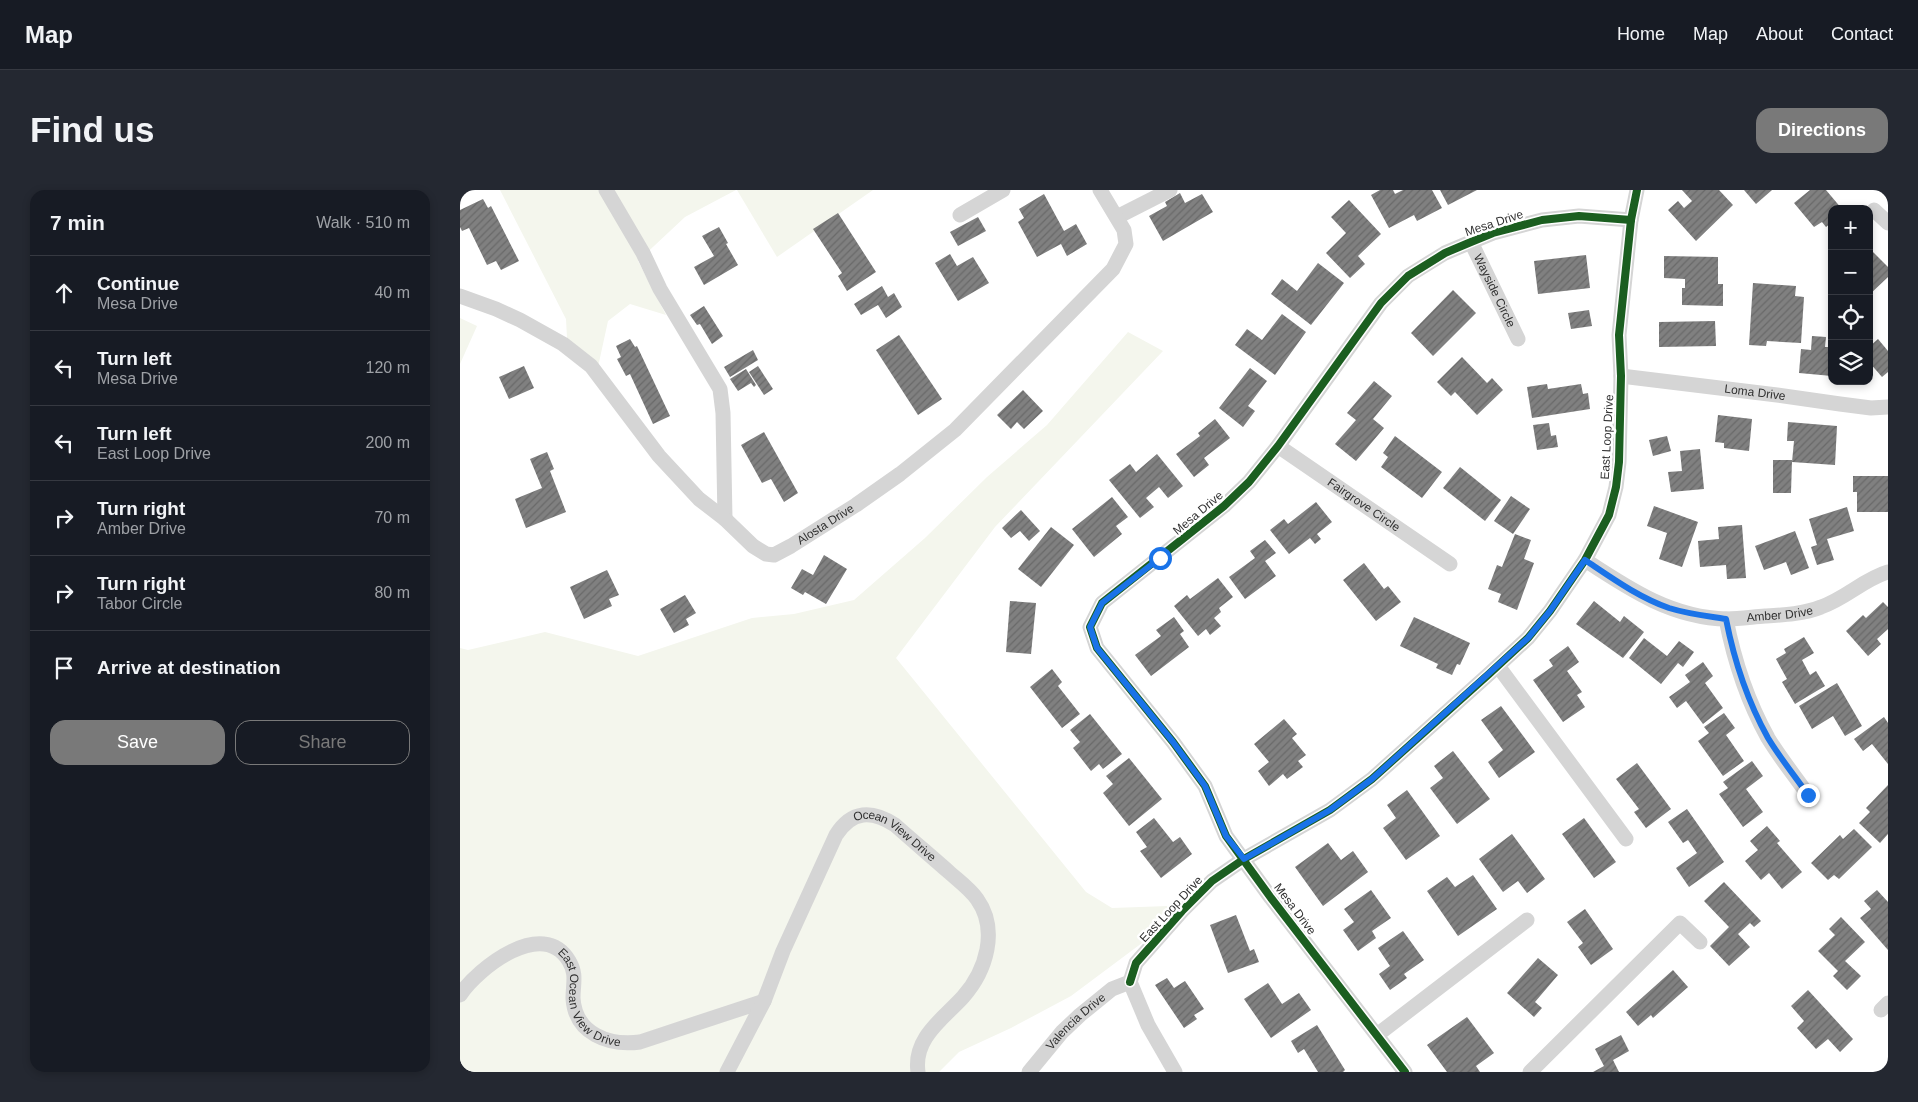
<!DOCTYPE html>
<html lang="en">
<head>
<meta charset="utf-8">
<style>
	body { margin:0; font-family:Arial,sans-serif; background:#242831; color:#f1f3f6 }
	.controls { position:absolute; right:15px; top:15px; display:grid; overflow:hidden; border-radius:10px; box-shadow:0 2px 8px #0003 }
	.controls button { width:45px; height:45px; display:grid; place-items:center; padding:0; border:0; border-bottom:1px solid #363941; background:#171b24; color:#f1f3f6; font:25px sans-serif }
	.stop { position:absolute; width:15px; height:15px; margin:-11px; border:4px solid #1a73e8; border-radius:50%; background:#fff }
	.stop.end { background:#1a73e8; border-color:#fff; box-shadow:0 1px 5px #0008 }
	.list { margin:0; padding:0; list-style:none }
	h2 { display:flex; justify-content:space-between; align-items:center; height:65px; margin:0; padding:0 20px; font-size:21px }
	h2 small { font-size:16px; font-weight:400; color:#9ea1a6 }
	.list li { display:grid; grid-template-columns:32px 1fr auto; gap:15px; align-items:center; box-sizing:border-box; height:75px; padding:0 20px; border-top:1px solid #363941 }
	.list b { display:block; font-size:19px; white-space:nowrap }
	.list p { margin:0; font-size:16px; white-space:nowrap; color:#9ea1a6 }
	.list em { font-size:16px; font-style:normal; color:#9ea1a6 }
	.actions { display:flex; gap:10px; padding:15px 20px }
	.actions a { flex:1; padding:11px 0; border:1px solid #797979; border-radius:15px; text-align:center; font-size:18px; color:#797979 }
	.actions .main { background:#797979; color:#fff }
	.icon { flex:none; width:28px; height:28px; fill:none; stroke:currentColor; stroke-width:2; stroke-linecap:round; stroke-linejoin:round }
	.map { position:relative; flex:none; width:1428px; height:882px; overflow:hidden; border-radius:15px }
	header { display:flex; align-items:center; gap:30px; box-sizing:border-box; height:70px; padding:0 25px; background:#171b24; border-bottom:1px solid #363941 }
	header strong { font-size:24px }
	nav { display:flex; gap:28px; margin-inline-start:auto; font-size:18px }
	.intro { display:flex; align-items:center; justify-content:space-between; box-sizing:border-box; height:120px; padding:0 30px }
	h1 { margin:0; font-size:35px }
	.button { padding:12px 22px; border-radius:15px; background:#797979; color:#fff; font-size:18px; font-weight:700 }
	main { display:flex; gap:30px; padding:0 30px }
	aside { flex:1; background:#171b24; border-radius:15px; box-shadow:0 2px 8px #0003 }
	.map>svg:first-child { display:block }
	.grass { fill:#f4f6ed }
	.building { fill:url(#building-hatch) }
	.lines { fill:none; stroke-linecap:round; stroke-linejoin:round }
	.minor { stroke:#d5d5d5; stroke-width:15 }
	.cycleway-casing { stroke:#fff; stroke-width:11 }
	.cycleway { stroke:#1b5e20; stroke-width:8 }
	.route { stroke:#1a73e8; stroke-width:6 }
	.labels { text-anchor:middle; stroke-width:5; stroke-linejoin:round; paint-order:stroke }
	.street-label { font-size:12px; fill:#313131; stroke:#fff }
</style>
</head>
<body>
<header>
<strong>Map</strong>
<nav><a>Home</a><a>Map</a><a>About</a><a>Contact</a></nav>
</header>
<div class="intro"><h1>Find us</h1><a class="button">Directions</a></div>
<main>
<aside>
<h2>7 min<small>Walk · 510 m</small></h2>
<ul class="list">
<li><svg class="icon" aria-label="ahead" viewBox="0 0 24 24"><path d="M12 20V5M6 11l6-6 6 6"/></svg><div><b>Continue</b><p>Mesa Drive</p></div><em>40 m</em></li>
<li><svg class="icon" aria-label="left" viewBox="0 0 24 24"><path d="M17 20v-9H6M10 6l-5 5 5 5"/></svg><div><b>Turn left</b><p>Mesa Drive</p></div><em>120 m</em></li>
<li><svg class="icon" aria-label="left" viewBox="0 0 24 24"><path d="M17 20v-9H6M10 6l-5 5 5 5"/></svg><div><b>Turn left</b><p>East Loop Drive</p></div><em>200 m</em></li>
<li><svg class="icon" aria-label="right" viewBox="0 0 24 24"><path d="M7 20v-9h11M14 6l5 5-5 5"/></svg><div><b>Turn right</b><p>Amber Drive</p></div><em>70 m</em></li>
<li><svg class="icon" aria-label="right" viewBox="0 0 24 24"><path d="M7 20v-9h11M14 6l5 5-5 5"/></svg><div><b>Turn right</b><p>Tabor Circle</p></div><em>80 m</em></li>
<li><svg class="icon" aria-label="arrive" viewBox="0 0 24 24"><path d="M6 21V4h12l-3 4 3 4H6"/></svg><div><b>Arrive at destination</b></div></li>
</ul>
<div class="actions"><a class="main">Save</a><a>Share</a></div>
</aside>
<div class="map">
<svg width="1428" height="882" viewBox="0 0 1428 882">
	<defs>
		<pattern id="building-hatch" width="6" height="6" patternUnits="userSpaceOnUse" patternTransform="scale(1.25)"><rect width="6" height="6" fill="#808080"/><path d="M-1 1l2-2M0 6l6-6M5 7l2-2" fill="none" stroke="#696969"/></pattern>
	</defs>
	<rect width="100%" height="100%" fill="#fff"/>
	<!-- grass -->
	<g class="grass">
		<polygon points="40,0 276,0 225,27 178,71 206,125 170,114 148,131 138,177 107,148 106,129"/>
		<polygon points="277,0 413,0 317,67"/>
		<polygon points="0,128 17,136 0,174"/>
		<polygon points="668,142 703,161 535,337 436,468 626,702 652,718 708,716 682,753 611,806 551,838 499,862 479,882 0,882 0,458 8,460 85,442 178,466 292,428 334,424 394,410 465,348 527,287 587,235"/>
	</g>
	<!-- building -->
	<g class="building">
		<polygon points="920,0 933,0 935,4 943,0 972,0 982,18 957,31 954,25 929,38 911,5"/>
		<polygon points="980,0 1017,0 988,15"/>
		<polygon points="1222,0 1259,0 1273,15 1236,51 1208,20 1218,11 1224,18 1232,11"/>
		<polygon points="1284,0 1312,0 1296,14"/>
		<polygon points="1350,0 1366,0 1382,19 1372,19 1372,32 1366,37 1362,32 1354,37 1334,13"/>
		<polygon points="720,3 725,13 742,4 753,22 703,51 689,26 707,16 705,12"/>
		<polygon points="584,4 604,41 616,34 627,54 607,66 601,54 577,67 558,32 564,28 559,19"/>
		<polygon points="23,9 28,18 31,16 59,71 41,80 36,71 27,75 9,38 2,41 0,37 0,20"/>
		<polygon points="889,10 921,44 898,66 905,74 890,88 866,63 886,43 871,27"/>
		<polygon points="378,23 416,82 387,101 378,86 382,83 353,39"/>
		<polygon points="518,27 526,41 498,56 490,42"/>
		<polygon points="259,37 268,53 266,54 278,75 244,95 234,77 254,66 242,46"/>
		<polygon points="1409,58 1428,77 1428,87 1409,105"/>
		<polygon points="490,64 497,76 513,67 529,93 498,111 475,73"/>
		<polygon points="1126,65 1130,98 1078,104 1074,71"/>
		<polygon points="1204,66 1258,67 1258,94 1263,94 1263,116 1222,115 1222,98 1225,98 1225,89 1204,88"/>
		<polygon points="858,73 884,93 851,135 811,104 822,89 837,101"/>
		<polygon points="1293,93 1336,96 1335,106 1344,107 1341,153 1307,151 1306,156 1289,155"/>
		<polygon points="422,96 428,107 434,103 442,117 426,128 418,115 401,125 394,114"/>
		<polygon points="993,100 1016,123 973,166 951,143"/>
		<polygon points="244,116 263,146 252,154 240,134 237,135 230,125"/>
		<polygon points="1129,120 1132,136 1111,139 1108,123"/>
		<polygon points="822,124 846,142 815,185 775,155 787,139 802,150"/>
		<polygon points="1255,131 1256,156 1199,157 1199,132"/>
		<polygon points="439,145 482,209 458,225 416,160"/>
		<polygon points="1352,146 1366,147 1365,157 1372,157 1372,186 1339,183 1341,159 1351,160"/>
		<polygon points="170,149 175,157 177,156 210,226 193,234 170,184 166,186 157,169 161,167 156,156"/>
		<polygon points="1418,149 1428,161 1428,182 1422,187 1409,172 1409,157"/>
		<polygon points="293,160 298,170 270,187 264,177"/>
		<polygon points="1002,167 1027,193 1032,188 1043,200 1017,225 995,202 991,206 977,192"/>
		<polygon points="64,176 74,198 49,209 39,187"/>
		<polygon points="298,176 313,199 304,205 289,182"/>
		<polygon points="790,178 807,191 788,216 795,221 783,237 759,218"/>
		<polygon points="286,179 296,195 294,197 291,193 278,201 270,189"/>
		<polygon points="914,191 932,206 913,229 924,238 896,271 875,254 896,230 887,223"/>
		<polygon points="1087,194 1088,199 1121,194 1123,204 1128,203 1130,219 1072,228 1067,197"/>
		<polygon points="563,200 583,221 564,239 557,232 551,239 537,225"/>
		<polygon points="1258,225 1292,229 1289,261 1264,258 1264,253 1255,252"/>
		<polygon points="755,229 770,248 744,268 749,275 734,287 716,264 740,246 738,243"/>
		<polygon points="1328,232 1377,236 1375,275 1332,272 1334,251 1327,251"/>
		<polygon points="1089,233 1091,246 1096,245 1098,257 1077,260 1073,235"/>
		<polygon points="304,242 338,303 324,312 311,289 302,293 281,255"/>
		<polygon points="935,246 982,282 962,308 921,277 928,267 923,263"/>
		<polygon points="1207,246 1211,261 1193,266 1189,250"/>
		<polygon points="1240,259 1244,299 1211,302 1208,282 1222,281 1220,261"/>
		<polygon points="87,262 94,279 90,281 106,322 66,338 55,309 82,298 70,269"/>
		<polygon points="697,264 723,296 708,308 699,297 686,308 694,317 680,328 649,290 670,274 676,282"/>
		<polygon points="1313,270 1332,270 1331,303 1313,303"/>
		<polygon points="1000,277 1041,310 1025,331 983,298"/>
		<polygon points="1393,286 1428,286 1428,322 1397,322 1397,302 1393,302"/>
		<polygon points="1051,306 1070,319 1053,344 1034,331"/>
		<polygon points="652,307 668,327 656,336 662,344 634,367 612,339"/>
		<polygon points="856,312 872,332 857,344 861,349 855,354 850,348 829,364 810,340 824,329 828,334"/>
		<polygon points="1194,316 1238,332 1222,377 1199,369 1207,343 1187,336"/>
		<polygon points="1387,317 1394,341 1367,349 1374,370 1357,375 1351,357 1357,355 1349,329"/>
		<polygon points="561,320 580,341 569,351 560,341 551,348 542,338"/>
		<polygon points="1282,335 1286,388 1267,389 1266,375 1240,377 1238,351 1259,349 1258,337"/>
		<polygon points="591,337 614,355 581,397 558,379"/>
		<polygon points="1335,341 1349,378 1331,385 1326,372 1304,380 1295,356"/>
		<polygon points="1055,344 1071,350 1064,369 1074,373 1057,420 1038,412 1041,404 1028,399 1037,375 1042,377"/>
		<polygon points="805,350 816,363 805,371 816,386 785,409 769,387 795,368 790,361"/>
		<polygon points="364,365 387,379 366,414 345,402 343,405 331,398 342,379 353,385"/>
		<polygon points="904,373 924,399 928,396 941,412 916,431 883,390"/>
		<polygon points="147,380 159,405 149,409 152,416 124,429 110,397"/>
		<polygon points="758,388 773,407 759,418 761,422 754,428 761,436 750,445 746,439 738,446 714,416 727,405 730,409"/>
		<polygon points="225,405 236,423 226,429 229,435 214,443 200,419"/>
		<polygon points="550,411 576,413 571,464 546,462"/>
		<polygon points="1134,411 1160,432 1164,426 1184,442 1163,468 1116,434"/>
		<polygon points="1423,412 1428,417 1428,439 1417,449 1421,454 1408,466 1386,441 1403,425 1406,428"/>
		<polygon points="714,427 724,441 720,444 729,457 691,486 675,465 701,446 696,440"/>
		<polygon points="954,427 1010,453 1000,475 997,474 992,485 976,478 978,474 940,456"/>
		<polygon points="1344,447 1354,463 1342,470 1350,485 1356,481 1365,496 1335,514 1322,492 1327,489 1316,469 1326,463 1324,459"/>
		<polygon points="1184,448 1207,466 1219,451 1234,462 1223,477 1218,473 1201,494 1169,468"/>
		<polygon points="1108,456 1119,472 1107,481 1122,502 1117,505 1125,517 1103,532 1073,490 1093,476 1089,470"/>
		<polygon points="1243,472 1253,486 1245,493 1263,518 1243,534 1226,511 1217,518 1209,507 1230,492 1225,485"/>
		<polygon points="592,479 602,492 598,496 620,524 602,538 570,497"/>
		<polygon points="1377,493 1402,536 1385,546 1373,526 1352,539 1339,516"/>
		<polygon points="1041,516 1075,562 1039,588 1028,572 1043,560 1021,530"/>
		<polygon points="1264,523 1275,538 1266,545 1284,571 1263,586 1238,551 1249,543 1244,537"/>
		<polygon points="630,524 662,564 643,579 639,574 631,581 613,558 620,552 610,540"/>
		<polygon points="1424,527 1428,533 1428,574 1412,554 1403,561 1394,549"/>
		<polygon points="824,529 837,544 832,548 846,565 838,571 843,577 827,589 823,584 809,596 798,581 809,572 794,554"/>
		<polygon points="993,561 1030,609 997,634 970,598 983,588 974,576"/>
		<polygon points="669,568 702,609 669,636 643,603 653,594 646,586"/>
		<polygon points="1292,571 1303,586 1286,599 1303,622 1283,637 1259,604 1268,598 1263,592"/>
		<polygon points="1177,573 1211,619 1186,638 1174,622 1179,619 1156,589"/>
		<polygon points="1428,595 1428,644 1420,653 1399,633 1410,622 1406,618"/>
		<polygon points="947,600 980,646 946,670 923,638 936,628 927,615"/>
		<polygon points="1227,619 1264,672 1229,697 1216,678 1237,663 1228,650 1223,653 1208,632"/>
		<polygon points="694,628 713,652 720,647 732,664 701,688 680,661 687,657 676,642"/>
		<polygon points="1124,628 1156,672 1134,688 1102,644"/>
		<polygon points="1307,636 1320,651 1317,653 1342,682 1322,699 1309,683 1301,690 1285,671 1298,660 1290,651"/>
		<polygon points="1394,639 1412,657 1379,689 1374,685 1368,690 1351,673 1380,645 1383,649"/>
		<polygon points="1052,644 1085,689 1067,703 1058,691 1043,702 1019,669"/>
		<polygon points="868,653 881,670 893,661 908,682 863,716 835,677"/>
		<polygon points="1013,685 1037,719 998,746 967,701 987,687 995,697"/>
		<polygon points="1264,692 1301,731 1294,737 1290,733 1278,744 1290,757 1269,776 1250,756 1269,737 1244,711"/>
		<polygon points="911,700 931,728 912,741 916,748 898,761 883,740 894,732 884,719"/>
		<polygon points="1417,700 1428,712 1428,760 1400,728 1411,719 1404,711"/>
		<polygon points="1125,719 1153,759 1131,775 1118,757 1123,753 1107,732"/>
		<polygon points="776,725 790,761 794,759 799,772 768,783 750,735"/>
		<polygon points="1381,727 1405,752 1385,771 1401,786 1387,800 1373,786 1378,781 1358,761 1375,745 1369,739"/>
		<polygon points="943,741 964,770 944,784 947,788 930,800 919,784 930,776 918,758"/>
		<polygon points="1078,768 1098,785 1075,812 1082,818 1074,827 1047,803"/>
		<polygon points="1213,780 1228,797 1193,828 1191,825 1178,836 1166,822"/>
		<polygon points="707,788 714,798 725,791 744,819 734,825 737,829 724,838 695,795"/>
		<polygon points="808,793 822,814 839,803 851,820 811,848 784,809"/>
		<polygon points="1348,800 1393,849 1380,862 1368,849 1356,859 1337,838 1344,831 1331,816"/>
		<polygon points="1007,827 1034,863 1016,876 1020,882 987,882 967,855"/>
		<polygon points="857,835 885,880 883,882 858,882 844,859 838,863 831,851"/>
		<polygon points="1161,845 1169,861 1153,870 1159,882 1133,882 1144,876 1135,859"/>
	</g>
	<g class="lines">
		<!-- minor -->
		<g class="minor">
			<polyline points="146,0 183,63 200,99 260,199 263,223 265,329"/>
			<polyline points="1414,20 1428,33"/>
			<polyline points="500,25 543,0"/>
			<polyline points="657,27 710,0"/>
			<path id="s1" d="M1011 52 1058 149"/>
			<path id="s2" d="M0 106 36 119 60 130 103 154 131 176 199 266 239 309 265 329 293 356 306 364 314 365 331 356 396 315 440 284 495 240 653 79 666 54 664 40 640 0"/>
			<path id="s3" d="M1161 186 1317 205 1380 214 1411 218 1428 217"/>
			<path id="s4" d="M818 256 990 374"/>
			<path id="s5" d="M1125 370C1169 399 1212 428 1267 429 1279 429 1292 427 1305 426 1323 425 1344 424 1361 417 1385 409 1404 389 1428 382"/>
			<path d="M1266 429C1274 470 1288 512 1308 548 1320 568 1335 586 1348 605"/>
			<polyline points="1038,476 1166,649"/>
			<polyline points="670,792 676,773 722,721 752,691 784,669 870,620 912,589 1029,484 1068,448 1090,421 1125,370 1149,325 1156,297 1159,272 1161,186 1159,145 1171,30 1177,0"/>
			<polyline points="670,792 688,835 715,882"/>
			<path id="s6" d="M0 805C18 778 83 727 109 771 117 784 113 794 113 808 115 844 149 856 180 852L304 811"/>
			<polyline points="1421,820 1428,813"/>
			<polyline points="917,845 1067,730"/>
			<path id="s7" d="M267 882 304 811 323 761 376 645C392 620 412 620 435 635 453 651 472 667 490 683 499 691 510 699 517 709 539 740 526 781 503 807 483 829 453 848 458 882"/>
			<path id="s8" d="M569 882 602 842 620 825 652 799 670 792"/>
			<polyline points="945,882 811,708 766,646 745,596 713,552 637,458 630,437 642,413 764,316 789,292 818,256 921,113 948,86 985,63 1011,52 1033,43 1082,30 1119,26 1171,30"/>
			<polyline points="1070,882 1220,733 1240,752"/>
		</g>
		<defs>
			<g id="cycleway">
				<polyline points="670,792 676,773 722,721 752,691 784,669 870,620 912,589 1029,484 1068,448 1090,421 1125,370 1149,325 1156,297 1159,272 1161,186 1159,145 1171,30 1177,0"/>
				<polyline points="945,882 811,708 766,646 745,596 713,552 637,458 630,437 642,413 764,316 789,292 818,256 921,113 948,86 985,63 1011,52 1033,43 1082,30 1119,26 1171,30"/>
			</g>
		</defs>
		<!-- cycleway casing -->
		<use href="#cycleway" class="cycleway-casing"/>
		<!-- cycleway -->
		<use href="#cycleway" class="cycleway"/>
	</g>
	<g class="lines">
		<!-- route -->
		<path class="route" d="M700 368 642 413 630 437 637 458 713 552 745 596 766 646 784 669 870 620 912 589 1068 448 1090 421 1125 370C1152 388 1178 407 1209 418 1228 424 1247 426 1266 429 1274 470 1288 512 1308 548 1320 568 1335 586 1348 605"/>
	</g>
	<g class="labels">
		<!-- street labels -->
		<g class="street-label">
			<text transform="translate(1034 33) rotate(-18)" y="4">Mesa Drive</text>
			<text dy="4" stroke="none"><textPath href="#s1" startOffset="54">Wayside Circle</textPath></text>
			<text dy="4" stroke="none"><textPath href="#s3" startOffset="135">Loma Drive</textPath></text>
			<text transform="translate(1147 247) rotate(-87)" y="4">East Loop Drive</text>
			<text dy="4" stroke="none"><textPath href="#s4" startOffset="104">Fairgrove Circle</textPath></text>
			<text transform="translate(738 323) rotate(-40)" y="4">Mesa Drive</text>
			<text dy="4" stroke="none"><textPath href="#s2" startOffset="476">Alosta Drive</textPath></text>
			<text dy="4" stroke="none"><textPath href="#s5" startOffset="209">Amber Drive</textPath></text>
			<text dy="4" stroke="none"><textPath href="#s7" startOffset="334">Ocean View Drive</textPath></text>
			<text transform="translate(711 719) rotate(-47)" y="4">East Loop Drive</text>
			<text transform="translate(835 719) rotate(53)" y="4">Mesa Drive</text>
			<text dy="4" stroke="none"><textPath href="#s6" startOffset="181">East Ocean View Drive</textPath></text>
			<text dy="4" stroke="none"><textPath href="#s8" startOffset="69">Valencia Drive</textPath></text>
		</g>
	</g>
</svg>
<div class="controls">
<button>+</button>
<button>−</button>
<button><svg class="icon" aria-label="locate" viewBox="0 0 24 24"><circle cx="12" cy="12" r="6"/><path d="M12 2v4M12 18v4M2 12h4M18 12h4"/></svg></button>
<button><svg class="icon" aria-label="layers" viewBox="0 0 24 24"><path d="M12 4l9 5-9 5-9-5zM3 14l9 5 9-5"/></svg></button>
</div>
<div class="stop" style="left:700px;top:368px"></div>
<div class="stop end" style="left:1348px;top:605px"></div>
</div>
</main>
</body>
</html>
